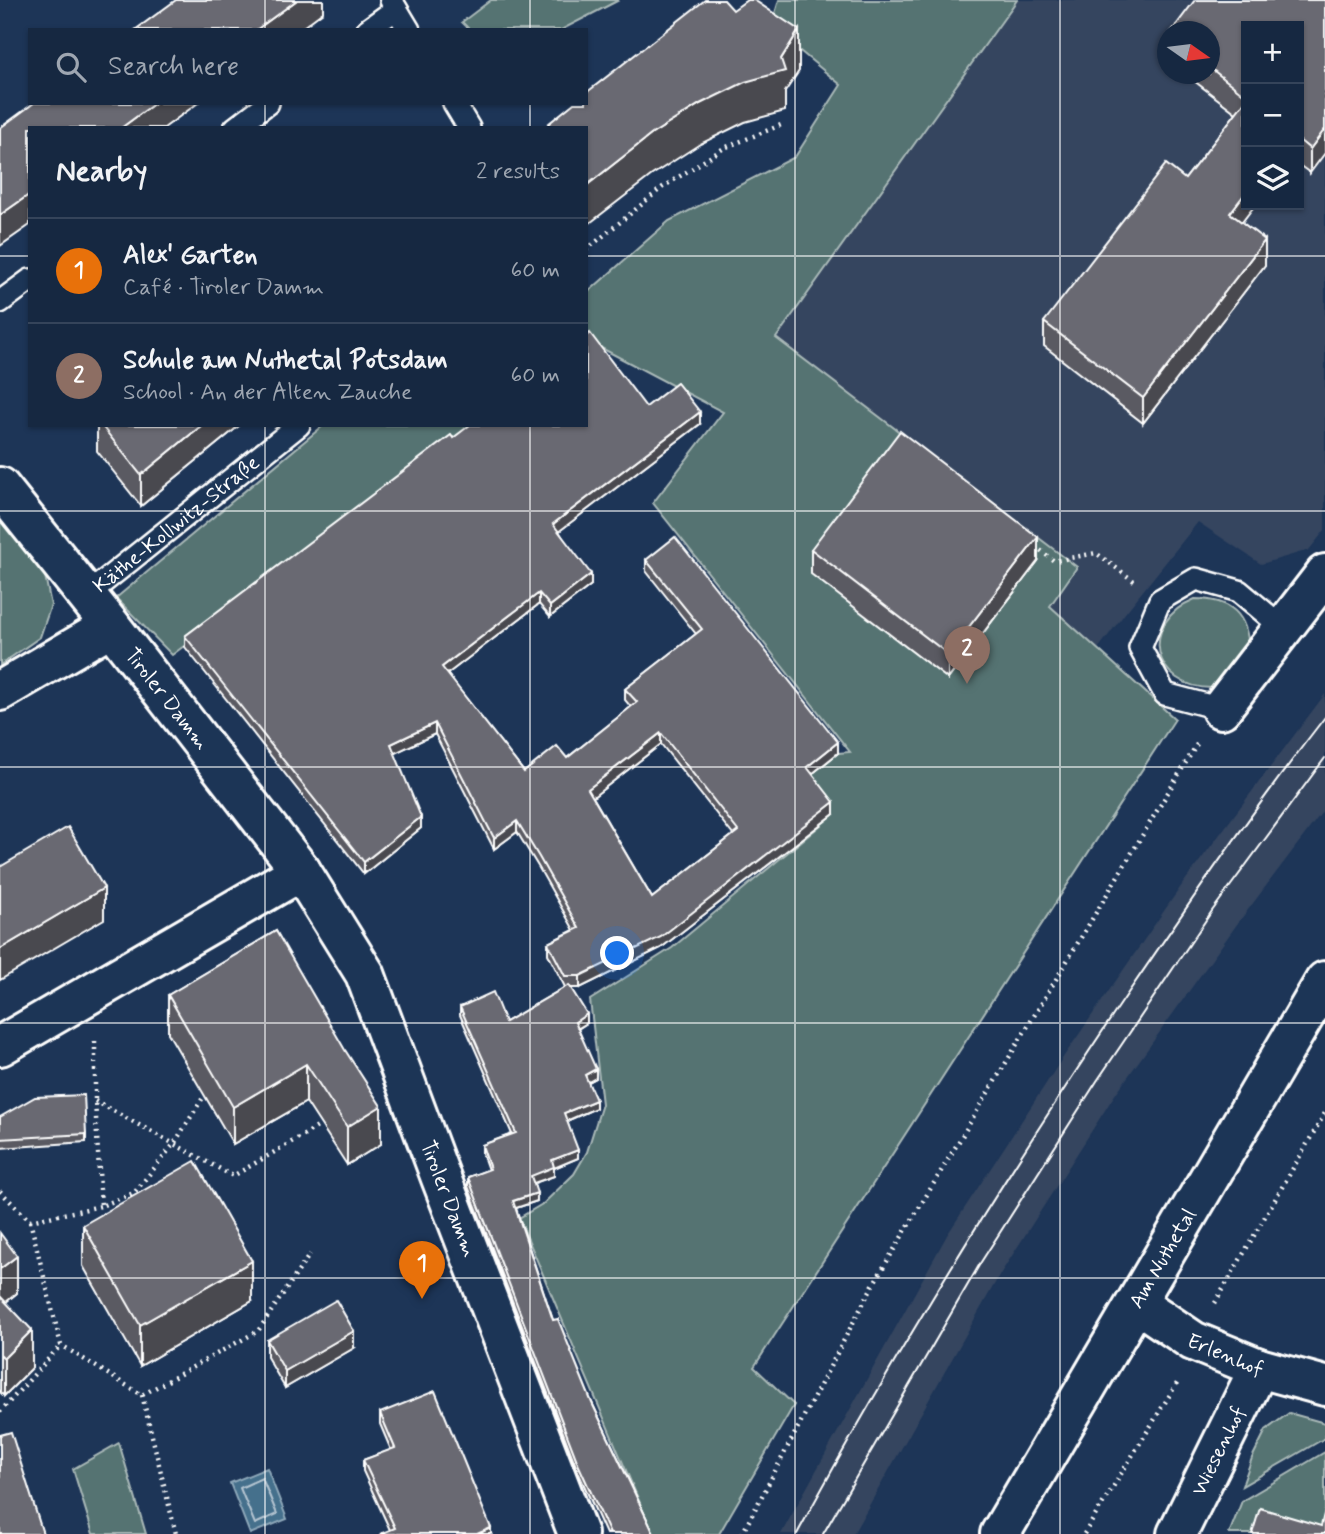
<!DOCTYPE html>
<html lang="en">
<head>
<meta charset="utf-8">
<style>
	body { margin:0; font-family:Mynerve,sans-serif; background:#1f3048; color:#f1f3f6 }
	.controls { position:absolute; right:21px; top:21px; display:grid; overflow:hidden; border-radius:0px; box-shadow:0 2px 5px #0004 }
	.controls button { width:63px; height:63px; display:grid; place-items:center; padding:0; border:0; border-bottom:2px solid #35445a; background:#162841; color:#f1f3f6; font:35px sans-serif }
	.compass { position:absolute; left:1157px; top:21px; width:63px; height:63px; border-radius:50%; background:#162841; box-shadow:0 2px 5px #0004; rotate:104deg }
	.you { position:absolute; left:618px; top:954px; width:24px; height:24px; margin:-18px; border:5px solid #fff; border-radius:50%; background:#1a73e8; box-shadow:0 0 0 10px #1a73e833 }
	.badge { display:grid; place-items:center; width:46px; height:46px; border-radius:50%; background:#8c9099; color:#fff; font-size:23px; font-weight:700 }
	.pin { position:absolute; translate:-50% -58px; filter:drop-shadow(0 2px 4px #0008) }
	.pin::after { content:''; position:absolute; top:37px; width:24px; height:21px; background:inherit; clip-path:polygon(0 0,100% 0,50% 100%) }
	.list { margin:0; padding:0; list-style:none }
	h2 { display:flex; justify-content:space-between; align-items:center; height:91px; margin:0; padding:0 28px; font-size:30px }
	h2 small { font-size:23px; font-weight:400; color:#9ea6b1 }
	.list li { display:grid; grid-template-columns:46px 1fr auto; gap:21px; align-items:center; box-sizing:border-box; height:105px; padding:0 28px; border-top:2px solid #35445a }
	.list b { display:block; font-size:26px; white-space:nowrap }
	.list p { margin:0; font-size:23px; white-space:nowrap; color:#9ea6b1 }
	.list em { font-size:23px; font-style:normal; color:#9ea6b1 }
	.icon { flex:none; width:38px; height:38px; fill:none; stroke:currentColor; stroke-width:2; stroke-linecap:round; stroke-linejoin:round }
	.map { position:relative; flex:none; width:1325px; height:1534px; overflow:hidden }
	.search { position:absolute; background:#162841; box-shadow:0 2px 5px #0004; left:28px; top:28px; width:560px; height:77px; display:flex; align-items:center; gap:18px; box-sizing:border-box; padding:0 24px; border-radius:0px; color:#9ea6b1; font-size:26px }
	.panel { position:absolute; background:#162841; box-shadow:0 2px 5px #0004; left:28px; top:126px; width:560px; height:301px; border-radius:0px }
	.map>svg:first-child { display:block }
	.built { fill:#34455f; fill-rule:evenodd }
	.green { fill:#547372; stroke:#aab9b8; stroke-width:2 }
	.water { fill:#456f8c; stroke:#8fa9ba; stroke-width:2 }
	.lines { fill:none; stroke-linecap:round; stroke-linejoin:round }
	.shore { stroke:#b5c5d1; stroke-width:2 }
	.lane-casing { stroke:#fff; stroke-width:26 }
	.street-casing { stroke:#fff; stroke-width:44 }
	.path { stroke:#fff; stroke-width:4.5; stroke-dasharray:2 5; stroke-linecap:butt }
	.lane { stroke:#1d3557; stroke-width:21 }
	.street { stroke:#1d3557; stroke-width:38 }
	.tram { stroke:#fff; stroke-width:2 }
	.wall { fill:#5a5a62; stroke:#fff; stroke-width:2; fill-rule:evenodd }
	.shaded-wall { fill:#4a4a50; stroke:#fff; stroke-width:2 }
	.building { fill:#696972; stroke:#fff; stroke-width:2; fill-rule:evenodd }
	.grid { fill:none; stroke:#fff; stroke-width:2; stroke-opacity:0.55 }
	.labels { text-anchor:middle; stroke-width:5; stroke-linejoin:round; paint-order:stroke }
	.street-label { font-size:21px; fill:#fff; stroke:#1d3557 }
</style>
</head>
<body>
<div class="map">
<svg width="1325" height="1534" viewBox="0 0 1325 1534">
	<rect width="100%" height="100%" fill="#1d3557"/>
	<filter id="ink" filterUnits="userSpaceOnUse"><feTurbulence type="fractalNoise" baseFrequency=".0143" numOctaves="2"/><feDisplacementMap in="SourceGraphic" scale="14" xChannelSelector="R" yChannelSelector="G"/><feConvolveMatrix kernelMatrix="1 2 1 2 8 2 1 2 1" color-interpolation-filters="sRGB"/></filter>
	<g filter="url(#ink)">
		<!-- built -->
		<g class="built">
			<path d="M1017 0H1325V530L1309 550 1261 564 1198 522 1126 612 1098 649 1175 719 871 778 653 503 723 412ZM1246 26H1299V205H1246ZM1168 32H1210V74H1168Z"/>
			<polygon points="1325,694 1325,808 1235,927 1114,1096 999,1276 853,1534 781,1534 947,1235 1064,1056 1184,882"/>
		</g>
		<!-- green -->
		<g class="green">
			<polygon points="491,0 619,0 561,30 470,30 462,22"/>
			<polygon points="779,0 1017,0 776,338 1077,567 1050,606 1175,719 754,1367 794,1405 719,1534 653,1534 519,1218 544,1203 574,1174 587,1152 602,1104 590,1000 672,948 834,814 809,776 838,753 850,752 653,503 723,412 590,342 586,345 586,294 669,221 795,157 841,85 771,27"/>
			<polygon points="324,425 479,425 172,655 116,598"/>
			<polygon points="0,517 44,571 51,605 40,637 0,665"/>
			<path d="M1195 599C1231 599 1248 614 1249 651L1214 688C1151 689 1138 622 1195 599Z"/>
			<polygon points="1289,1413 1325,1423 1325,1438 1242,1486 1252,1458 1266,1430"/>
			<polygon points="119,1443 146,1534 93,1534 73,1469"/>
			<polygon points="1325,1452 1325,1524 1322,1534 1229,1534 1242,1501"/>
		</g>
		<!-- water -->
		<polygon class="water" points="267,1468 287,1519 250,1534 230,1483"/>
		<g class="lines">
			<!-- shore -->
			<polygon class="shore" points="262,1478 277,1514 255,1524 240,1488"/>
			<defs>
				<g id="lane">
					<polyline points="391,0 409,30"/>
					<polyline points="367,30 396,9"/>
					<polyline points="454,103 469,128"/>
					<polyline points="235,128 268,103"/>
					<polyline points="0,302 30,280"/>
					<path id="s1" d="M87 595 299 425"/>
					<polyline points="1221,709 1165,694 1140,648 1160,600 1196,579 1239,591 1283,628"/>
				</g>
				<g id="street">
					<path id="s2" d="M0 487 111 626 301 871 365 974 441 1178 578 1534"/>
					<polyline points="0,691 111,626"/>
					<polyline points="1221,709 1325,574"/>
					<polyline points="0,1046 301,871"/>
					<path id="s3" d="M1137 1303 1193 1341 1259 1368 1325 1386"/>
					<path id="s4" d="M1000 1534 1325 981"/>
					<path id="s5" d="M1177 1534 1259 1368"/>
				</g>
			</defs>
			<!-- lane casing -->
			<use href="#lane" class="lane-casing"/>
			<!-- street casing -->
			<use href="#street" class="street-casing"/>
			<!-- path -->
			<g class="path">
				<polyline points="586,250 663,187 724,148 781,125"/>
				<polyline points="1035,546 1054,561 1096,553 1134,581"/>
				<polyline points="95,1041 95,1100 101,1206 134,1193 174,1144 204,1096"/>
				<polyline points="95,1101 233,1176 326,1122"/>
				<polyline points="0,1191 30,1221 101,1206"/>
				<polyline points="30,1221 61,1345 142,1395 258,1331 310,1254"/>
				<polyline points="1215,1303 1325,1113"/>
				<polyline points="142,1395 176,1534"/>
				<polyline points="0,1412 61,1345"/>
				<polyline points="742,1534 874,1283 1197,744"/>
				<polyline points="1084,1534 1179,1380"/>
			</g>
			<!-- lane -->
			<use href="#lane" class="lane"/>
			<!-- street -->
			<use href="#street" class="street"/>
			<!-- tram -->
			<g class="tram">
				<path d="M797 1534C898 1348 1010 1168 1128 993 1192 899 1256 806 1325 717"/>
				<polyline points="823,1534 981,1262 1097,1081 1212,911 1325,758"/>
			</g>
		</g>
		<!-- wall -->
		<g class="wall">
			<polygon points="1325,0 1310,173 1299,165 1299,26 1246,26 1246,205 1255,205 1241,222 1265,265 1143,423 1044,346 1044,322 1185,179 1236,113 1185,74 1209,74 1209,32"/>
			<path d="M646 407 700 424 559 531 591 585 550 617 539 604 447 674 524 772 567 758 631 707 625 700V689L696 634 646 571V560L838 753 812 774 834 814 661 948 580 988H571L587 1023 578 1029 596 1078 588 1082 596 1108 567 1121 578 1158 554 1168V1176L534 1183 537 1201 516 1208 553 1320 654 1534H606L579 1474 468 1186V1177L488 1170 482 1153V1145L512 1134 460 1015V1007L505 1022 565 987 548 954V943L574 930 539 868 517 832 494 849 435 734 394 753 421 828 364 874 185 647V636L453 438ZM661 744 733 835 652 898 593 797Z"/>
			<polygon points="97,425 240,425 141,506 97,451"/>
			<polygon points="811,549 1038,561 948,679 811,574"/>
			<polygon points="276,931 381,1144 347,1165 306,1102 233,1144 168,1033 168,995"/>
			<polygon points="0,1117 86,1134 86,1142 0,1148"/>
			<polygon points="83,1225 252,1301 140,1366 83,1266"/>
			<polygon points="0,1233 17,1293 6,1302 32,1368 4,1396 0,1392"/>
			<polygon points="267,1340 354,1348 285,1388 267,1357"/>
			<polygon points="380,1413 491,1534 390,1530 363,1471 363,1460 391,1450 380,1424"/>
		</g>
		<!-- shaded-wall -->
		<g class="shaded-wall">
			<polygon points="297,0 323,0 323,12 299,30 256,30"/>
			<polygon points="799,30 799,71 785,92 785,111 745,122 700,144 652,175 586,226 586,186 652,134 700,104 781,59"/>
			<polygon points="155,103 198,103 164,128 121,128"/>
			<polygon points="1325,129 1325,153 1310,173 1310,149"/>
			<polygon points="1246,192 1246,205 1255,205 1230,238 1230,213"/>
			<polygon points="30,194 30,225 0,246 0,215"/>
			<polygon points="1265,240 1265,265 1143,423 1143,398"/>
			<polygon points="700,412 700,424 553,536 553,524"/>
			<polygon points="202,425 240,425 141,506 141,475"/>
			<polygon points="1038,537 1038,561 948,679 948,654"/>
			<polygon points="591,574 591,585 550,617 550,606"/>
			<polygon points="539,593 539,604 442,678 442,667"/>
			<polygon points="435,723 435,734 391,755 391,744"/>
			<polygon points="661,733 661,744 588,801 588,789"/>
			<polygon points="838,742 838,753 807,778 807,767"/>
			<polygon points="834,802 834,814 661,948 580,988 580,976"/>
			<polygon points="421,817 421,828 364,874 364,862"/>
			<polygon points="517,821 517,832 494,849 494,838"/>
			<polygon points="104,888 104,919 0,980 0,949"/>
			<polygon points="587,1014 587,1023 575,1030 575,1022"/>
			<polygon points="306,1064 306,1102 233,1144 233,1107"/>
			<polygon points="596,1069 596,1078 585,1084 585,1075"/>
			<polygon points="596,1100 596,1108 564,1122 564,1113"/>
			<polygon points="381,1106 381,1144 347,1165 347,1127"/>
			<polygon points="578,1150 578,1158 554,1168 554,1176 531,1184 531,1176 552,1160"/>
			<polygon points="537,1193 537,1201 513,1209 513,1201"/>
			<polygon points="17,1256 17,1293 0,1307 0,1269"/>
			<polygon points="252,1261 252,1301 140,1366 140,1325"/>
			<polygon points="32,1330 32,1368 4,1396 4,1358"/>
			<polygon points="354,1331 354,1348 285,1388 285,1371"/>
			<polygon points="491,1528 491,1534 477,1534"/>
		</g>
		<!-- building -->
		<g class="building">
			<polygon points="176,0 297,0 256,30 135,30"/>
			<polygon points="705,0 724,0 733,10 747,0 754,0 799,30 781,59 785,71 745,82 700,104 652,134 586,186 586,128 551,128 548,124 574,103 586,103 586,93"/>
			<polygon points="1195,0 1325,0 1325,129 1310,149 1299,140 1299,26 1246,26 1246,96 1209,67 1209,32 1171,32"/>
			<polygon points="1246,100 1246,192 1230,213 1265,240 1143,398 1044,322 1166,164 1185,179"/>
			<polygon points="34,103 155,103 121,128 30,128 30,194 0,215 0,128"/>
			<path d="M590 333 646 407 677 383 700 412 553 524 591 574 550 606 539 593 442 667 524 772 557 746 567 758 637 702 625 689 702 629 646 560 675 537 838 742 807 767 834 802 661 937 580 976H565L548 943 579 928 539 857 517 821 494 838 435 723 391 744 421 817 364 862 185 636 451 435 453 438 470 425H586V336ZM661 733 738 831 652 898 588 789Z"/>
			<polygon points="101,425 202,425 141,475"/>
			<polygon points="900,431 1038,537 948,654 811,549"/>
			<polygon points="68,827 104,888 0,949 0,867"/>
			<polygon points="276,931 345,1050 381,1106 347,1127 306,1064 233,1107 168,995"/>
			<polygon points="569,985 587,1014 575,1022 596,1069 585,1075 596,1100 564,1113 578,1150 552,1160 554,1167 531,1176 537,1193 513,1201 553,1320 558,1319 592,1403 654,1534 610,1534 579,1466 468,1177 490,1169 482,1145 516,1133 460,1007 493,992 505,1022"/>
			<polygon points="84,1095 86,1134 0,1139 0,1117 35,1097"/>
			<polygon points="195,1161 252,1261 140,1325 83,1225"/>
			<polygon points="0,1233 17,1256 0,1269"/>
			<polygon points="0,1296 32,1330 4,1358 0,1354"/>
			<polygon points="336,1300 354,1331 285,1371 267,1340"/>
			<polygon points="435,1391 491,1528 477,1534 380,1534 395,1528 363,1460 395,1448 380,1413"/>
			<polygon points="11,1432 43,1534 0,1534 0,1435"/>
			<polygon points="1260,1508 1321,1526 1325,1510 1325,1534 1252,1534"/>
		</g>
	</g>
	<!-- grid -->
	<path class="grid" d="M265 0V30M530 0V30M795 0V1534M1060 0V1534M265 103V128M530 103V128M0 256H30M586 256H1325M265 425V1534M530 425V1534M0 511H1325M0 767H1325M0 1023H1325M0 1278H1325"/>
	<g class="labels">
		<!-- street labels -->
		<g class="street-label">
			<text dy="7" stroke="none"><textPath href="#s1" startOffset="114">Käthe-Kollwitz-Straße</textPath></text>
			<text dy="7" stroke="none"><textPath href="#s2" startOffset="270">Tiroler Damm</textPath></text>
			<text dy="7" stroke="none"><textPath href="#s2" startOffset="849">Tiroler Damm</textPath></text>
			<text dy="7" stroke="none"><textPath href="#s4" startOffset="320">Am Nuthetal</textPath></text>
			<text dy="7" stroke="none"><textPath href="#s3" startOffset="103">Erlenhof</textPath></text>
			<text dy="7" stroke="none"><textPath href="#s5" startOffset="93">Wiesenhof</textPath></text>
		</g>
	</g>
</svg>
<div class="controls">
<button>+</button>
<button>−</button>
<button><svg class="icon" aria-label="layers" viewBox="0 0 24 24"><path d="M12 4l9 5-9 5-9-5zM3 14l9 5 9-5"/></svg></button>
</div>
<svg class="compass" viewBox="-18 -18 36 36"><path d="M0-13l5 13h-10z" fill="#e53935"/><path d="M0 13l5-13h-10z" fill="#9ea6b1"/></svg>
<div class="you"></div>
<div class="pin badge" style="left:422px;top:1299px;background:#e8710a">1</div>
<div class="pin badge" style="left:967px;top:684px;background:#8d6e63">2</div>
<div class="search"><svg class="icon" aria-label="search" viewBox="0 0 24 24"><circle cx="10" cy="10" r="6"/><path d="M15 15l6 6"/></svg>Search here</div>
<section class="panel">
<h2>Nearby<small>2 results</small></h2>
<ul class="list">
<li><span class="badge" style="background:#e8710a">1</span><div><b>Alex' Garten</b><p>Café · Tiroler Damm</p></div><em>60 m</em></li>
<li><span class="badge" style="background:#8d6e63">2</span><div><b>Schule am Nuthetal Potsdam</b><p>School · An der Alten Zauche</p></div><em>60 m</em></li>
</ul>
</section>
</div>
</body>
</html>
